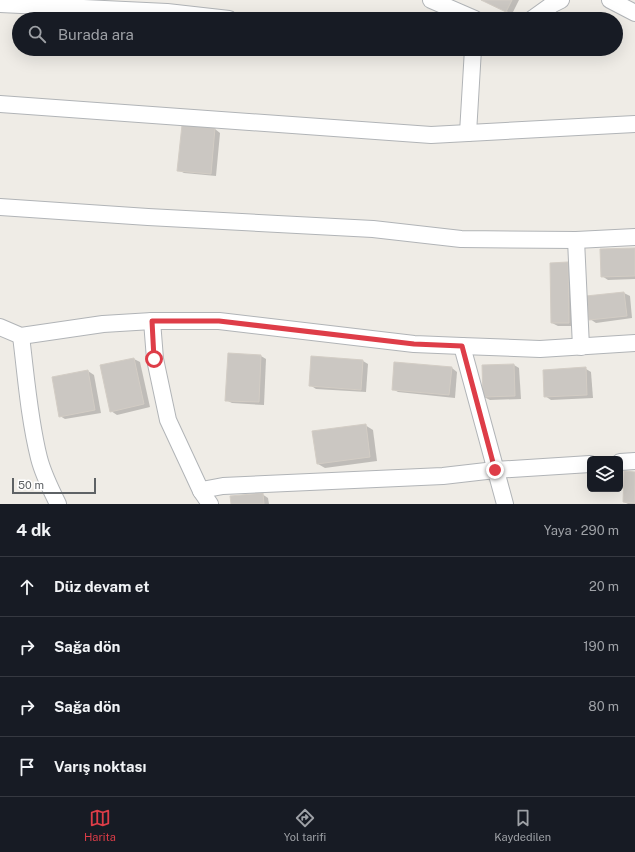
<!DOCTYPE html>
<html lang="tr">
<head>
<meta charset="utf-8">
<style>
	body { margin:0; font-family:"Public Sans",sans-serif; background:#20242c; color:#f1f3f6 }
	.controls { position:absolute; right:12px; bottom:12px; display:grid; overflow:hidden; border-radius:6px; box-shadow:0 4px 16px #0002 }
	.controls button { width:36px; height:36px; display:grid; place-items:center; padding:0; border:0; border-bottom:1px solid #363941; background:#171b24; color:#f1f3f6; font:20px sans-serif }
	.scale { position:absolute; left:12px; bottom:10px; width:84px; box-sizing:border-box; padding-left:4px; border:2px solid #5e6265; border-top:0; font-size:11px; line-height:14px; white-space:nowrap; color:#5e6265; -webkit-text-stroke:3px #fff; paint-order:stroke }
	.stop { position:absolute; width:12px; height:12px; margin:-9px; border:3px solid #de3d48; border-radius:50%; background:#fff }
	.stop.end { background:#de3d48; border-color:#fff; box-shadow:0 1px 4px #0008 }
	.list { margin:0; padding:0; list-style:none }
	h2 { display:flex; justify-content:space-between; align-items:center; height:52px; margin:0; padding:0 16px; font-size:17px }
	h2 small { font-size:13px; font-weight:400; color:#9ea1a6 }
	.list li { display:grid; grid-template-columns:26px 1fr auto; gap:12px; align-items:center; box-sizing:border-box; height:60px; padding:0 16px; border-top:1px solid #363941 }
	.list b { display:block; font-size:15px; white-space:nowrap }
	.list em { font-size:13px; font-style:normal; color:#9ea1a6 }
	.icon { flex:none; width:22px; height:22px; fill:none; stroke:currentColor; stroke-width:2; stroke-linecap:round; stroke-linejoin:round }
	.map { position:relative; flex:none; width:635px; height:504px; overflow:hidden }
	.search { position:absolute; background:#171b24; box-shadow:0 4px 16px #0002; left:12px; right:12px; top:12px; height:44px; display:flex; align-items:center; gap:10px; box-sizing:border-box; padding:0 14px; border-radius:22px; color:#9ea1a6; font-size:15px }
	.sheet { height:292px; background:#171b24 }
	nav { display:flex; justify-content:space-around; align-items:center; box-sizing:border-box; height:56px; border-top:1px solid #363941; background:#171b24; font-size:11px; color:#9ea1a6 }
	nav a { display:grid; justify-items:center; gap:2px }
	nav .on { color:#de3d48 }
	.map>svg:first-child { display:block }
	.shadow { fill:#0003 }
	.building { fill:#cbc7c2; stroke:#d3cdc5 }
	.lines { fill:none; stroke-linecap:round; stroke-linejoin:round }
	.minor-casing { stroke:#b1b4b7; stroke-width:18 }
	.minor { stroke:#fff; stroke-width:16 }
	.route { stroke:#de3d48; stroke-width:5 }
</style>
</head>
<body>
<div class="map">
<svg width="635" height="504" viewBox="0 0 635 504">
	<rect width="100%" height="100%" fill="#efece6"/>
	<!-- shadow -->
	<g class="shadow">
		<polygon points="482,0 519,0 512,14"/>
		<polygon points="215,129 220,133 216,176 184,173 178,170"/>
		<polygon points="635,249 635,279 608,280 602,276"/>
		<polygon points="568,263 574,267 574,326 558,326 552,323"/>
		<polygon points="624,293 630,296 632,318 596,323 590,319"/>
		<polygon points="261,356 266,359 264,405 232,403 226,400"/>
		<polygon points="134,359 140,362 150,407 117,415 111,411"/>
		<polygon points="363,361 368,364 366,392 316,389 310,385"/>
		<polygon points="514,365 519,368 521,399 490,400 484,397"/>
		<polygon points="452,368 457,372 455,398 398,392 393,389"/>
		<polygon points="586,369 591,372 593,398 551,400 545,396"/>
		<polygon points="88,371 94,375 101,413 65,419 60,416"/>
		<polygon points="365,425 373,430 377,461 325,468 318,464"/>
		<polygon points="635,473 635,504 628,504 624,502"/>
		<polygon points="262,494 268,498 269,504 232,504"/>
	</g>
	<!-- building -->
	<g class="building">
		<polygon points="481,0 512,0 506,12"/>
		<polygon points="182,125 215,128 211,174 177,171"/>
		<polygon points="635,248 635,276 601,277 600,249"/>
		<polygon points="568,262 569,323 551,323 550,263"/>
		<polygon points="624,292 627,316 589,320 586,296"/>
		<polygon points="228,353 261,355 259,402 225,401"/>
		<polygon points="311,356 363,360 361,390 309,386"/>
		<polygon points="134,358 144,404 110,412 100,365"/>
		<polygon points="394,362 452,367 449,395 392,390"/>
		<polygon points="514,364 515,396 483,397 482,365"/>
		<polygon points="586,367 587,395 544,397 543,370"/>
		<polygon points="88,370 95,410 59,417 52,377"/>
		<polygon points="366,424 370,457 317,464 312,431"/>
		<polygon points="624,471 635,472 635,503 623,502"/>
		<polygon points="263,493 264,504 231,504 230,496"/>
	</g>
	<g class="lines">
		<defs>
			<g id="minor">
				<polyline points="431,0 475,19"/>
				<polyline points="610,0 635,13"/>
				<polyline points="0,4 167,12 229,19"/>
				<polyline points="532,19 553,4 561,0"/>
				<polyline points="0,104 431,135 635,124"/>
				<polyline points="468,133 473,49"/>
				<polyline points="0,207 148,217 373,229 461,239 576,240 635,237"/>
				<polyline points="576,240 581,347"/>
				<polyline points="152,321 155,359 168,420 201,491 210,504"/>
				<polyline points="0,327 21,336 103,324 152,321 219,321 414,344 462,346 540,349 635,343"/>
				<path d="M21 336C26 376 29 418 39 458 43 474 51 490 58 504"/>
				<polyline points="462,346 505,504"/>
				<polyline points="620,462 635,461"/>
				<polyline points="201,491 207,489 223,486 443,476 495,470 590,464"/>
			</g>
		</defs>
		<!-- minor casing -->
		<use href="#minor" class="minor-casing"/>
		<!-- minor -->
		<use href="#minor" class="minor"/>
	</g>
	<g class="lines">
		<!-- route -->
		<polyline class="route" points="154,359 152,321 219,321 414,344 462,346 495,470"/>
	</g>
</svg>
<div class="controls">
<button><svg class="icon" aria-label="layers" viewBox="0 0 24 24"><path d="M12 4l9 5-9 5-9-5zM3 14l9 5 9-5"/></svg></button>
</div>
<div class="scale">50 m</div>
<div class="stop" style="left:154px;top:359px"></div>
<div class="stop end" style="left:495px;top:470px"></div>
<div class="search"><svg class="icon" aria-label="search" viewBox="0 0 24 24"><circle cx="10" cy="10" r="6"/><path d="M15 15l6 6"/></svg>Burada ara</div>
</div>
<section class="sheet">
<h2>4 dk<small>Yaya · 290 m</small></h2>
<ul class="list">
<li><svg class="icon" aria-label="ahead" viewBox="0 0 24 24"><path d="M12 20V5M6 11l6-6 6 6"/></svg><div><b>Düz devam et</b></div><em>20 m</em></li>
<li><svg class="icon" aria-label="right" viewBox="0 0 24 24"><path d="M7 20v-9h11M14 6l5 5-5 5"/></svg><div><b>Sağa dön</b></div><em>190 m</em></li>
<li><svg class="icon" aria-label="right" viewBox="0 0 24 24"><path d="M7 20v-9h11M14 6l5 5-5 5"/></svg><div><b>Sağa dön</b></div><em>80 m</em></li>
<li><svg class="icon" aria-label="arrive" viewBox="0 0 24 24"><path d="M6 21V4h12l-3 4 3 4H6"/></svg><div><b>Varış noktası</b></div></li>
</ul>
</section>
<nav>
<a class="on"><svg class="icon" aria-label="map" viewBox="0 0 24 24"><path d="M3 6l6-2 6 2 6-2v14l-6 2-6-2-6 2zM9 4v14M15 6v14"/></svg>Harita</a>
<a><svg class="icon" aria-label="directions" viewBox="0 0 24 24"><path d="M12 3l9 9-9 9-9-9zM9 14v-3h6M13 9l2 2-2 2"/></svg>Yol tarifi</a>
<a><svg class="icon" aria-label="saved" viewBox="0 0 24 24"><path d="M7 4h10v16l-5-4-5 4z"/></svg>Kaydedilen</a>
</nav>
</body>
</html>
